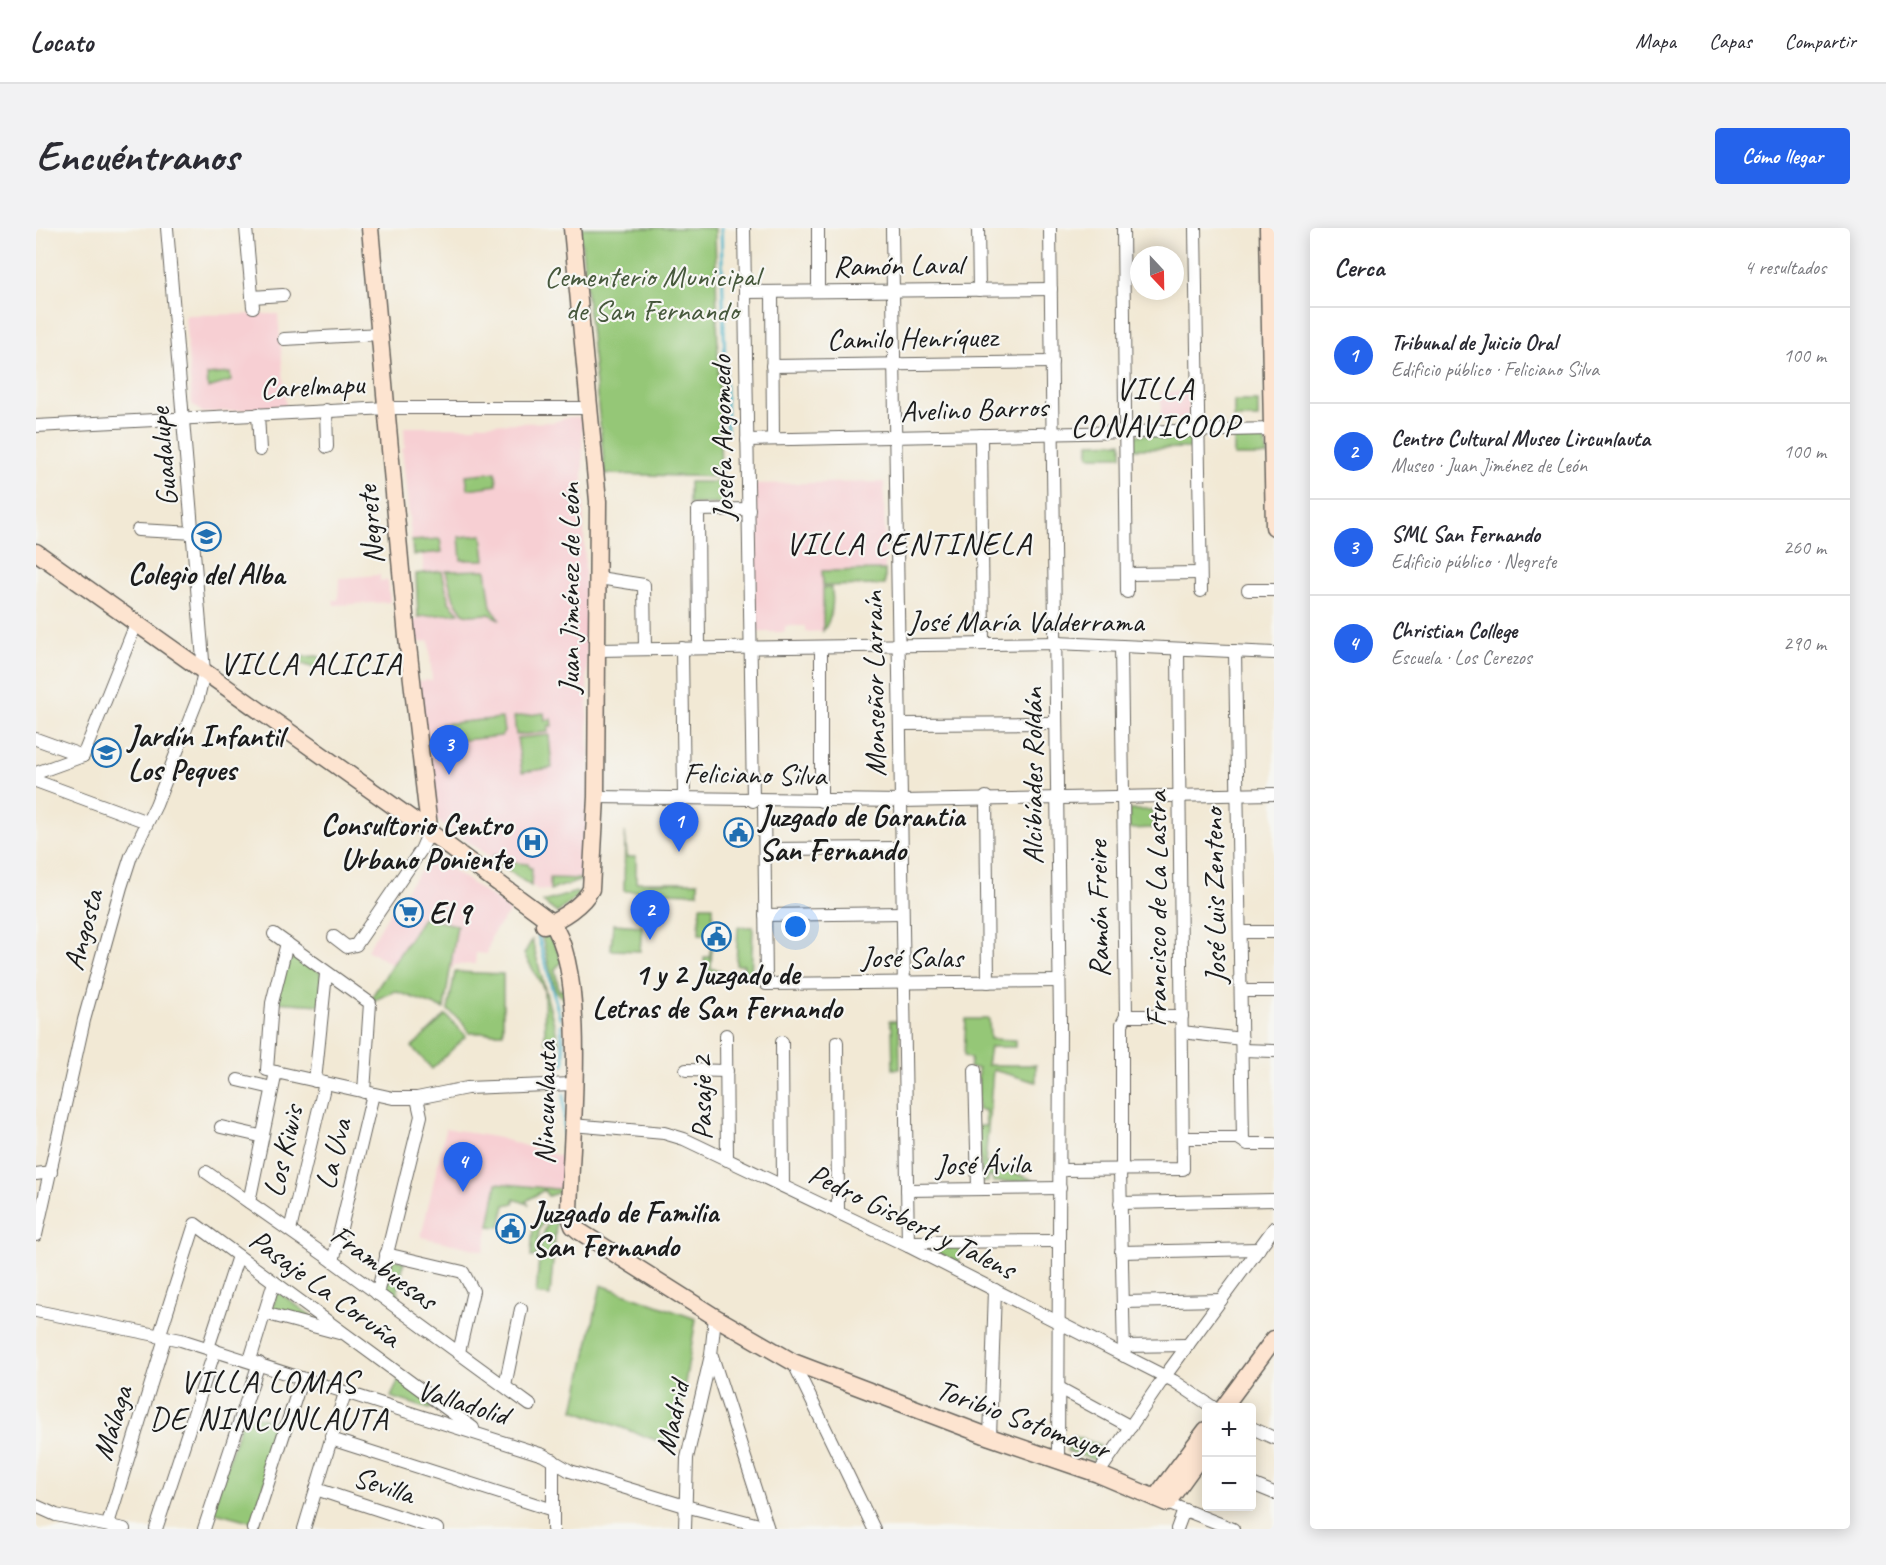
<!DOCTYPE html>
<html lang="es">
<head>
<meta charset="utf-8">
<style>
	body { margin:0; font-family:Caveat,sans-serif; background:#f2f2f3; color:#2b2b33 }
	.controls { position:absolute; right:18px; bottom:18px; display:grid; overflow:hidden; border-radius:6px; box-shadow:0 3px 15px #0003 }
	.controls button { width:54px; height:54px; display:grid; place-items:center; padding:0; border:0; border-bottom:2px solid #e1e1e2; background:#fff; color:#2b2b33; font:30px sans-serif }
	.compass { position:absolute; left:1094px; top:18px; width:54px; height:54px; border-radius:50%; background:#fff; box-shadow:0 3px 15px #0003; rotate:158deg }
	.you { position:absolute; left:760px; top:699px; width:21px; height:21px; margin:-15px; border:4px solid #fff; border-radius:50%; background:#1a73e8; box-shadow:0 0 0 9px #1a73e833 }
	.badge { display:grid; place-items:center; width:39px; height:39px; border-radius:50%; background:#2563eb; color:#fff; font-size:20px; font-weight:700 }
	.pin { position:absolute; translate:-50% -50px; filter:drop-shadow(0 2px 3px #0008) }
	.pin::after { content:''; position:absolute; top:32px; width:21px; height:18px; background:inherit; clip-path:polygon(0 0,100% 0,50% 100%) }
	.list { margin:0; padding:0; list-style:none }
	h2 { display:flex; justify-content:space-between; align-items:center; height:78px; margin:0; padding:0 24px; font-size:26px }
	h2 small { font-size:20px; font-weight:400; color:#7c7c81 }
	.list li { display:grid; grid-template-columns:39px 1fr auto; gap:18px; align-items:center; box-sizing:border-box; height:96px; padding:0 24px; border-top:2px solid #e1e1e2 }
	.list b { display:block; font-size:22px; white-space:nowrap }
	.list p { margin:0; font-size:20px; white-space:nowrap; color:#7c7c81 }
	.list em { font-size:20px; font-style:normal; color:#7c7c81 }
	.map { position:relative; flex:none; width:1238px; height:1301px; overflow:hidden; border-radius:6px }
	header { display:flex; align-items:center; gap:36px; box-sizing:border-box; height:84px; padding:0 30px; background:#fff; border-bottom:2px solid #e1e1e2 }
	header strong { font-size:28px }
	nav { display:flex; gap:33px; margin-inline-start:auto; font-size:21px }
	.intro { display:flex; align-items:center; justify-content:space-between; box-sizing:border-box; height:144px; padding:0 36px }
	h1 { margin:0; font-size:42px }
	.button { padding:15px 27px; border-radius:6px; background:#2563eb; color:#fff; font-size:21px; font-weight:700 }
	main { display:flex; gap:36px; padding:0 36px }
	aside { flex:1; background:#fff; border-radius:6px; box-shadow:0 3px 15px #0003 }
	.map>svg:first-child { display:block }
	.built { fill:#f7cfd3 }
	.green { fill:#95c777; stroke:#58724a; stroke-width:1.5 }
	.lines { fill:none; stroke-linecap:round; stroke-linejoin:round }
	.stream { stroke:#4db5cb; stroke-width:3 }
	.street-casing { stroke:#67645d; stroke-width:14 }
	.secondary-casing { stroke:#67645d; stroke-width:19 }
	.street { stroke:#fff; stroke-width:12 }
	.secondary { stroke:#fde4d0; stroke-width:16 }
	.labels { text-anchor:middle; stroke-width:4.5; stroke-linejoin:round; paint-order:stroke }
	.street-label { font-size:30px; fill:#1c1c1c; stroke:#f6f6f2 }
	.park-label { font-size:30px; fill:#46583c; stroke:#f6f6f2 }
	.poi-label { font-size:30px; font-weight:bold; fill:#1c1c1c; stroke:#f6f6f2; text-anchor:start }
	.neighbourhood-label { font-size:32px; letter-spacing:1.5px; fill:#1c1c1c; stroke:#f6f6f2 }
</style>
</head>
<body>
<header>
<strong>Locato</strong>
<nav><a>Mapa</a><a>Capas</a><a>Compartir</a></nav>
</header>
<div class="intro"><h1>Encuéntranos</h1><a class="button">Cómo llegar</a></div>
<main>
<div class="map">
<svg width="1238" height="1301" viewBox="0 0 1238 1301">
	<rect width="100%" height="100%" fill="#f6f6f2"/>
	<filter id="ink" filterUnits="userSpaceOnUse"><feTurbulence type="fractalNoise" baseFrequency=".0167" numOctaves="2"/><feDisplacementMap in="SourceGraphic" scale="12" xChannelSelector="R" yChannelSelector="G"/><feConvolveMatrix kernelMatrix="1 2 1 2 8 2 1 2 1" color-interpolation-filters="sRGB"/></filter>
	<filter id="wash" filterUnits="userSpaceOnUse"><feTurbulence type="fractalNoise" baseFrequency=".008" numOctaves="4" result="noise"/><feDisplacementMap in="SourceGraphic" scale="24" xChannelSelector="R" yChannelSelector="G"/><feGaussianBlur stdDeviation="1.35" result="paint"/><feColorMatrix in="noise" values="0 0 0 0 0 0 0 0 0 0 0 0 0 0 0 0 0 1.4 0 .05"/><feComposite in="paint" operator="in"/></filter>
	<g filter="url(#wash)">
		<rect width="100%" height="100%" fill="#f2e9d5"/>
		<!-- built -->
		<g class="built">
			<polygon points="242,86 250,179 167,185 156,176 149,87"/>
			<polygon points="1152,163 1153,187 1150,191 1125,192 1125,164"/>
			<polygon points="533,189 542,189 546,193 553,552 550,651 515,650 514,662 502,662 399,591 382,453 396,452 393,413 378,415 376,393 382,392 380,346 388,345 386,326 377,327 366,221 369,220 368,199 439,199 442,196 518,194"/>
			<polygon points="848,254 849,342 787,343 787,403 769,404 769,398 749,398 749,404 719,404 717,256"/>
			<polygon points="344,347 344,353 352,352 354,374 298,377 297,372 302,372 303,350"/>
			<polygon points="393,626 475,682 456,706 451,726 440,725 439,736 418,737 417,741 415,740 421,697 387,690 357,737 331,722 360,674 388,639"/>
			<polygon points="410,900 463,910 526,929 526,961 461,955 448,1023 385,1009"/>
		</g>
		<!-- green -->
		<g class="green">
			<polygon points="544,0 679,0 685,249 569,246"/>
			<polygon points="194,145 195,153 172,160 171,147"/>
			<rect x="1198" y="173" width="24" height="17"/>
			<polygon points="1224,205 1228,207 1231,228 1198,228 1198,206"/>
			<polygon points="1154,206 1158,211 1158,220 1093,221 1097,207"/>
			<polygon points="1086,214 1086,228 1053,228 1053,215"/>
			<polygon points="460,244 461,257 432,261 430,247"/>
			<rect x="653" y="254" width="37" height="22"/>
			<polygon points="446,307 449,332 425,332 423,309"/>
			<polygon points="404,311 406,324 377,327 376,313"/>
			<polygon points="450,342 455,379 463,391 453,386 433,387 427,385 418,372 410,343"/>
			<polygon points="849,342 849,357 787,358 786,343"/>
			<polygon points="406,343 413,374 423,385 382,389 380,346"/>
			<path d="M787 360H795C799 373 795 393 787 403Z"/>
			<polygon points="282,428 287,432 287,436 278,440 257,433 261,429"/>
			<polygon points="508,485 509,492 515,491 516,498 512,498 512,504 480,507 478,489"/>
			<polygon points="466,490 468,504 465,508 391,516 390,510 407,507 406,496"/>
			<polygon points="513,507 516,540 486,544 481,510"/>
			<polygon points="1093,582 1116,582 1117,600 1093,601"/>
			<polygon points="589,604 591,629 600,629 600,654 662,654 662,665 588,663"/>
			<polygon points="458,627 468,628 468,634 492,636 493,640 496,640 495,658 456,631"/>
			<polygon points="514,650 550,651 514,662"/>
			<polygon points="540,664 543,667 521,685 507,674"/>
			<polygon points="664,678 677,678 676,707 663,706"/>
			<polygon points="387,690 421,697 408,781 359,763 339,772 335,770"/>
			<polygon points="577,696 606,698 604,723 575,722"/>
			<polygon points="702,699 717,699 715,750 708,748 708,737 700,737"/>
			<polygon points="509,707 517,712 526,734 519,741 523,763 530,760 531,774 519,763 506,709"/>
			<polygon points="496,712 523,815 509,814 508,761 488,726"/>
			<polygon points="676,715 675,741 684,742 684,749 668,746 668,729 673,729"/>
			<polygon points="253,722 285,745 285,777 238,774"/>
			<polygon points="419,744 467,746 467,805 433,805 426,794 412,782"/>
			<polygon points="410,787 430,808 396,841 376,819"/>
			<polygon points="930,791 953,791 954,811 979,812 979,819 954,819 951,837 1000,837 1000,854 957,842 949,935 1001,953 957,954 956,948 952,949 952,954 946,954 942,898 950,898 949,882 942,882 942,840 933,840 935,831 928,828"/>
			<polygon points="853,793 863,793 864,841 857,841 856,800"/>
			<polygon points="461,955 528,962 528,963 512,968 508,962 490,973 492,976 478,971 478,975 469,977 464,999 453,998"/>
			<polygon points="512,986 503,1002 501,1028 495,1029 497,998 501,998 502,993"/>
			<path d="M521 986 514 1068 500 1066C503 1045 501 996 521 986Z"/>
			<polygon points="889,1018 923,1018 923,1035"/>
			<polygon points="357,1031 368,1034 360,1072 350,1063"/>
			<polygon points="565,1057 660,1091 638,1219 538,1182"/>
			<polygon points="241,1063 278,1090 278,1092 236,1082"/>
			<polygon points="363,1151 398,1177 398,1179 393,1181 355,1169"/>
			<polygon points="208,1185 247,1196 217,1294 176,1283"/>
			<polygon points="1036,1208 1064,1217 1059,1232 1031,1223"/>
		</g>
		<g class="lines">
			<!-- stream -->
			<g class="stream">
				<polyline points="685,0 691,206"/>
				<polyline points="502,708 524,790"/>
				<polyline points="525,796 528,826"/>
				<polyline points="528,829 528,837"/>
				<polyline points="528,888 528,866"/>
				<polyline points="528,890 528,901"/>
				<polyline points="527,928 528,903"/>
			</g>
		</g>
	</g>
	<g filter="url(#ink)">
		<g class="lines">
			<defs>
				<g id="street">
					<polyline points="210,0 217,79"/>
					<polyline points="708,0 717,573"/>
					<polyline points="782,0 782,63"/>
					<polyline points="856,0 872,1018"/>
					<polyline points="942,0 943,62"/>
					<polyline points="1014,0 1024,795 1022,1234"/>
					<polyline points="1087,0 1091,364"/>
					<polyline points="1159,0 1165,363"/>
					<polyline points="709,64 1015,61"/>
					<polyline points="736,64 737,211"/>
					<polyline points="216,69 247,67"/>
					<polyline points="248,111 345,106"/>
					<polyline points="736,138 1016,134"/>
					<polyline points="290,182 291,219"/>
					<polyline points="222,186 224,222"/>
					<polyline points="0,198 352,180 554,180"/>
					<polyline points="945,207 947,416"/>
					<polyline points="711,212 1238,201"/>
					<polyline points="102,302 159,305"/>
					<polyline points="1091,346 1164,345"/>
					<polyline points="563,350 608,357 609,421"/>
					<polyline points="1212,362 1238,362"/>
					<polyline points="1085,418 1090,788 1086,796 1086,942"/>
					<polyline points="646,420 648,571"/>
					<polyline points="663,420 662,282 713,281"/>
					<polyline points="562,422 1021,415 1238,425"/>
					<polyline points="1199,423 1207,913"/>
					<polyline points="864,496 1020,495"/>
					<polyline points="0,511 47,528"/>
					<polyline points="0,545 47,528 100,396"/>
					<polyline points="0,553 111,594"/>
					<polyline points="560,569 865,573 1238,566"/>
					<polyline points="950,569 952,754"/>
					<polyline points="728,573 730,756 1023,753"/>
					<polyline points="785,573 785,419"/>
					<polyline points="729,621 865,620"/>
					<polyline points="729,687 866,685"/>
					<polyline points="1205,704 1238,704"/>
					<polyline points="238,706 334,775 328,864"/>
					<polyline points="298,709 311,719 320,717 385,622 393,604"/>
					<polyline points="251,715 236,775 231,842 357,870 381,870 431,860 537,856"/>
					<polyline points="1206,763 1238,763"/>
					<polyline points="1090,788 1146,788"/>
					<polyline points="1146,804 1206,811"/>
					<polyline points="690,807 691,932"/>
					<polyline points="746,814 747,958"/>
					<polyline points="801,814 802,985"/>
					<polyline points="1206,822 1238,823"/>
					<polyline points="650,842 691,843"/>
					<polyline points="939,842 942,961"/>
					<polyline points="202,852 236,860"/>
					<polyline points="279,853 290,746"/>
					<polyline points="536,897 628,905 648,911 872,1018 1138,1153 1178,1180"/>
					<polyline points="185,899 224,908"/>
					<polyline points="1147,910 1202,910 1212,916 1238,916"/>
					<polyline points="1024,942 1147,941 1142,421"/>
					<polyline points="1084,942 1088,1128"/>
					<polyline points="170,944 297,1033 494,1177"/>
					<polyline points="0,946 15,944"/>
					<polyline points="871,962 1024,960"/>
					<polyline points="213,974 240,844"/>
					<polyline points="1084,975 1238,972"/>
					<polyline points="254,1002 289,855"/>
					<polyline points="0,1007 48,792 85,659 95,628 120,577 162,470 168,444 131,0"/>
					<polyline points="872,1014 1023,1013"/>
					<polyline points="1085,1024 1223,1021"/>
					<polyline points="350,1026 427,1044 437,1063 423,1124"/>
					<polyline points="297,1033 337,866"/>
					<polyline points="341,1066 385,888 381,870"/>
					<polyline points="1087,1074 1185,1072"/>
					<polyline points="0,1083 145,1112 507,1227 534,1243 649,1278 731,1299"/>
					<polyline points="228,1085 303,1105"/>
					<polyline points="123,1109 159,996 437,1200"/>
					<polyline points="1088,1118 1152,1117"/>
					<polyline points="172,1120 202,1028"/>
					<polyline points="676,1128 732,1301"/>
					<polyline points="214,1132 238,1054"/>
					<polyline points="757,1134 838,1301"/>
					<polyline points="469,1158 485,1081"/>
					<polyline points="1023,1160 1095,1199"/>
					<polyline points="1216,1200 1238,1210"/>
					<polyline points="954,1209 959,1062"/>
					<polyline points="295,1211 517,1282"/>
					<polyline points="1062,1246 1129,1148 1238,1000"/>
					<polyline points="1216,1256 1238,1265"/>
					<polyline points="280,1261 401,1301"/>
					<polyline points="1131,1275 1197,1301"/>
					<polyline points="0,1278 20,1287 88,1301"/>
					<polyline points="72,1296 129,1110"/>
					<polyline points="120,1301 179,1122"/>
					<polyline points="168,1301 223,1135"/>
					<polyline points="217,1301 266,1150"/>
					<polyline points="268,1301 309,1165"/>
					<polyline points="517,1301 517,1232"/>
					<polyline points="649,1301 651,1230 675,1127 679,1089"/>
					<polyline points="1141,1301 1148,1282"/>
				</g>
				<g id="secondary">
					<polyline points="334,0 371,409 394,608"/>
					<polyline points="1232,0 1238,299"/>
					<path d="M0 324 380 594 515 694C554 745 534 918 533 985L537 998 543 1003 679 1089 757 1134 954 1209 1062 1246 1131 1275 1170 1221"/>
					<path d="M508 697C525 691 547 677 555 661L560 569 562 273 536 0"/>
					<polyline points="1187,1180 1238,1111"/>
					<polyline points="1119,1270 1170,1202"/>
				</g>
			</defs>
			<!-- street casing -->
			<use href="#street" class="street-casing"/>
			<!-- secondary casing -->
			<use href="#secondary" class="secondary-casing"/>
			<!-- street -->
			<use href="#street" class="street"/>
			<!-- secondary -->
			<use href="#secondary" class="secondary"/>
		</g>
	</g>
	<!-- icons -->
	<defs>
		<symbol id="school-ring" viewBox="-11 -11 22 22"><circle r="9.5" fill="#f6f6f2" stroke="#1f6fb2" stroke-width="1.5"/><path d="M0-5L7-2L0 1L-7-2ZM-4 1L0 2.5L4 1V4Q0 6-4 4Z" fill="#1f6fb2"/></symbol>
		<symbol id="civic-ring" viewBox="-11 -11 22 22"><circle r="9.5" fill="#f6f6f2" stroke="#1f6fb2" stroke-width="1.5"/><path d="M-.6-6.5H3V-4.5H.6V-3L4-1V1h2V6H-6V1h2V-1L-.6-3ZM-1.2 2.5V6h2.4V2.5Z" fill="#1f6fb2"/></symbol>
		<symbol id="hospital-ring" viewBox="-11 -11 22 22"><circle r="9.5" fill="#f6f6f2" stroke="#1f6fb2" stroke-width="1.5"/><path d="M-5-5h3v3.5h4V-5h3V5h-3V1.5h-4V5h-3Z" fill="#1f6fb2"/></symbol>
		<symbol id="supermarket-ring" viewBox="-11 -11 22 22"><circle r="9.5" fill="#f6f6f2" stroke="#1f6fb2" stroke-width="1.5"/><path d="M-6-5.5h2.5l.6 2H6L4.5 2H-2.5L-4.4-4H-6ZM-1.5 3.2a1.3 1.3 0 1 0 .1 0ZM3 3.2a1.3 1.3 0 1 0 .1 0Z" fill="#1f6fb2"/></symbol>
	</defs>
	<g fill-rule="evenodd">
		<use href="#school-ring" x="154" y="292" width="33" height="33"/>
		<use href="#school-ring" x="54" y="508" width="33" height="33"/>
		<use href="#civic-ring" x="686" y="588" width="33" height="33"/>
		<use href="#hospital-ring" x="480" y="598" width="33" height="33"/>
		<use href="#supermarket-ring" x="356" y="668" width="33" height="33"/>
		<use href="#civic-ring" x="664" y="692" width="33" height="33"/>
		<use href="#civic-ring" x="458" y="984" width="33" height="33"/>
	</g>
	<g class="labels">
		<!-- street labels -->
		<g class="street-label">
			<text transform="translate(862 37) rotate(-1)" y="10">Ramón Laval</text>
			<text transform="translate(876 110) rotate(-1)" y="10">Camilo Henríquez</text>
			<text transform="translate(276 158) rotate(-3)" y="10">Carelmapu</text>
			<text transform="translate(938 181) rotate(-2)" y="10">Avelino Barros</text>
			<text transform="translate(686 210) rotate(-91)" y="10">Josefa Argomedo</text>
			<text transform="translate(127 229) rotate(-95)" y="10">Guadalupe</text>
			<text transform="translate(334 297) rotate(-95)" y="10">Negrete</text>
			<text transform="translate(533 360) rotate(-90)" y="10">Juan Jiménez de León</text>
			<text x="990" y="403">José María Valderrama</text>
			<text transform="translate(838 456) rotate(-91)" y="10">Monseñor Larraín</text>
			<text transform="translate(719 546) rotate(1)" y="10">Feliciano Silva</text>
			<text transform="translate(996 548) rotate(-90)" y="10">Alcibíades Roldán</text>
			<text transform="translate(1178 668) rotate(-91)" y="10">José Luis Zenteno</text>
			<text transform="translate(1062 681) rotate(-91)" y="10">Ramón Freire</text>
			<text transform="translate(1120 681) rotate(-90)" y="10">Francisco de La Lastra</text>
			<text transform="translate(47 702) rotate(-75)" y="10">Angosta</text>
			<text x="876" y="739">José Salas</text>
			<text transform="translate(665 870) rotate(-90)" y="10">Pasaje 2</text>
			<text transform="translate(509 875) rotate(-89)" y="10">Nincunlauta</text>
			<text transform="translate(247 923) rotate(-77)" y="10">Los Kiwis</text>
			<text transform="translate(297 926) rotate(-76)" y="10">La Uva</text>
			<text transform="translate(947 936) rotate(-1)" y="10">José Ávila</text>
			<text transform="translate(876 993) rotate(26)" y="10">Pedro Gisbert y Talens</text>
			<text transform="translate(348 1039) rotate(36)" y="10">Frambuesas</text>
			<text transform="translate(289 1060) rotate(36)" y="10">Pasaje La Coruña</text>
			<text transform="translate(427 1174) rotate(17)" y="10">Valladolid</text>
			<text transform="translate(636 1190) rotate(-78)" y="10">Madrid</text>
			<text transform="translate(987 1191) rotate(20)" y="10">Toribio Sotomayor</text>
			<text transform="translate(76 1195) rotate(-73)" y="10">Málaga</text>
			<text transform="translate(348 1257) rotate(18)" y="10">Sevilla</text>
		</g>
		<!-- park labels -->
		<g class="park-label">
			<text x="616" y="58">Cementerio Municipal<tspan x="616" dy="34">de San Fernando</tspan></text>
		</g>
		<!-- poi labels -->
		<g class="poi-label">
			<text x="170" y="356" text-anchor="middle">Colegio del Alba</text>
			<text x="92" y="518">Jardín Infantil<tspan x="92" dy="34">Los Peques</tspan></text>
			<text x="723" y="598">Juzgado de Garantia<tspan x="723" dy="34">San Fernando</tspan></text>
			<text x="476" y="607" text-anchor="end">Consultorio Centro<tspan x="476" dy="34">Urbano Poniente</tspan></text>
			<text x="393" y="695">El 9</text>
			<text x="681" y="756" text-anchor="middle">1 y 2 Juzgado de<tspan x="681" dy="34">Letras de San Fernando</tspan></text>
			<text x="496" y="994">Juzgado de Familia<tspan x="496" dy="34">San Fernando</tspan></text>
		</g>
		<!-- neighbourhood labels -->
		<g class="neighbourhood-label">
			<text x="1119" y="171">VILLA<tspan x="1119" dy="37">CONAVICOOP</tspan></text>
			<text x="873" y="326">VILLA CENTINELA</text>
			<text x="275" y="446">VILLA ALICIA</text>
			<text x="233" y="1164">VILLA LOMAS<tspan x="233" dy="37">DE NINCUNLAUTA</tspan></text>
		</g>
	</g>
</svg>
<div class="controls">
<button>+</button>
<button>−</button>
</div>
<svg class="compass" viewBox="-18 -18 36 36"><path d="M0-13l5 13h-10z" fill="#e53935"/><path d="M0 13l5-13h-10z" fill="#7c7c81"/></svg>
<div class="you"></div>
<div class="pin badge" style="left:643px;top:624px">1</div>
<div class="pin badge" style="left:614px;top:712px">2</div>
<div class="pin badge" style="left:413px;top:547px">3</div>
<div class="pin badge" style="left:427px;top:964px">4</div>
</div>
<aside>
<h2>Cerca<small>4 resultados</small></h2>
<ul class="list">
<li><span class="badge">1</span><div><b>Tribunal de Juicio Oral</b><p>Edificio público · Feliciano Silva</p></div><em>100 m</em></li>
<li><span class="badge">2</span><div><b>Centro Cultural Museo Lircunlauta</b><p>Museo · Juan Jiménez de León</p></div><em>100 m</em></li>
<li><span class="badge">3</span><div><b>SML San Fernando</b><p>Edificio público · Negrete</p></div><em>260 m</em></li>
<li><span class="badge">4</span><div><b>Christian College</b><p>Escuela · Los Cerezos</p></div><em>290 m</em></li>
</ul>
</aside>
</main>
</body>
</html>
